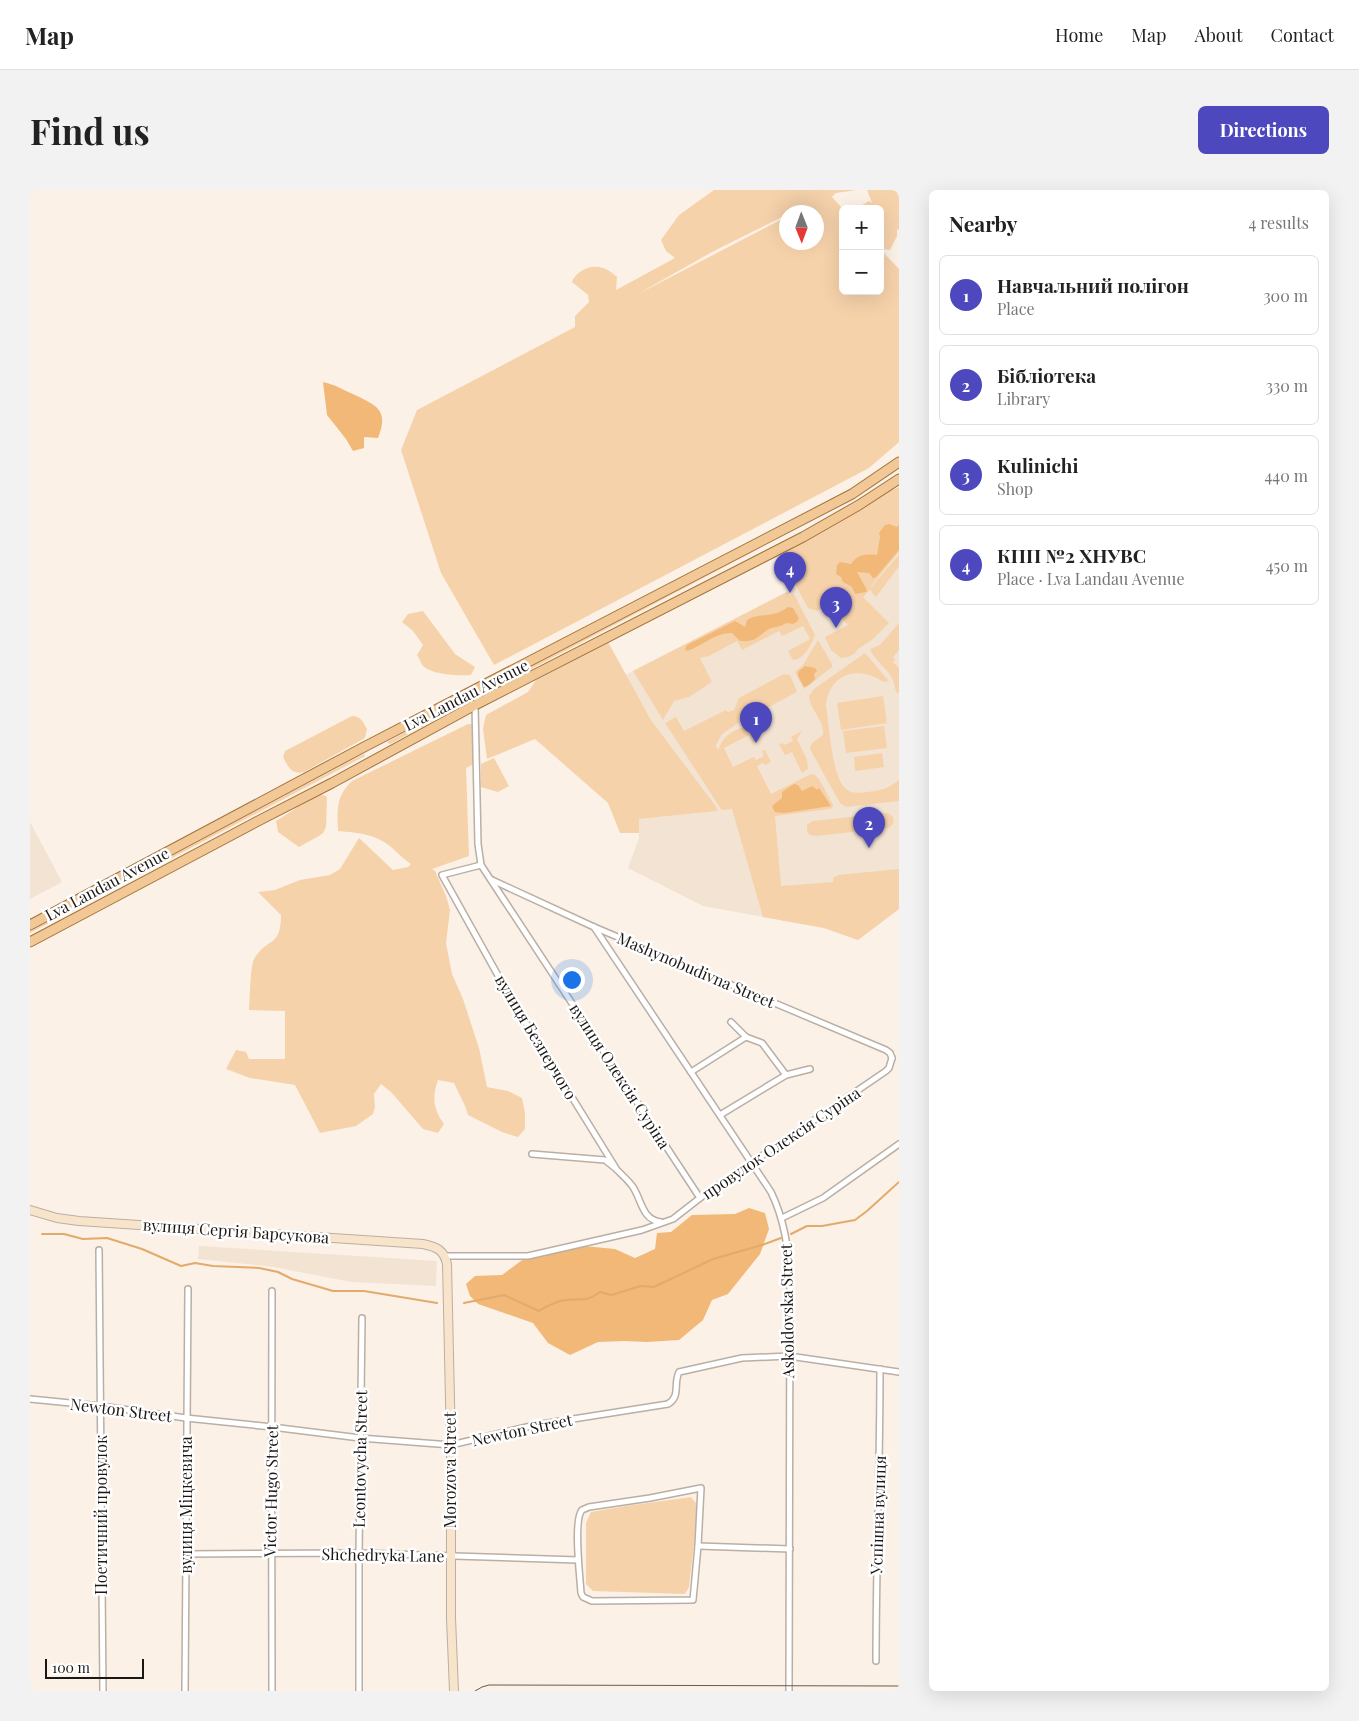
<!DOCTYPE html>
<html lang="en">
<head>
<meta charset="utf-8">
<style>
	body { margin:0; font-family:"Playfair Display",serif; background:#f2f2f2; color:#222 }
	.controls { position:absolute; right:15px; top:15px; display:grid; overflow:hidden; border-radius:8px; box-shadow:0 5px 20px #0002 }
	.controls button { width:45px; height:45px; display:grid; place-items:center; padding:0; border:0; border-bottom:1px solid #e0e0e0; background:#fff; color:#222; font:25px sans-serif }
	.compass { position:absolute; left:749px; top:15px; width:45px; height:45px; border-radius:50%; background:#fff; box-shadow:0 5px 20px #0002; rotate:179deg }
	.scale { position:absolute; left:15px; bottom:12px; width:99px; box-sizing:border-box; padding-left:5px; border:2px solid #1b1714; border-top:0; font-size:14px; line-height:18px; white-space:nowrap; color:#1b1714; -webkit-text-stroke:4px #fff; paint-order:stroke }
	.you { position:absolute; left:541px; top:789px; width:18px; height:18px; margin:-12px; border:4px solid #fff; border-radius:50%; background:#1a73e8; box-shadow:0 0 0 8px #1a73e833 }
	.badge { display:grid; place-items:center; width:32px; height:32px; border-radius:50%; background:#4d48be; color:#fff; font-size:16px; font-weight:700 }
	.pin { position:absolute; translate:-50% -41px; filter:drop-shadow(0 1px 2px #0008) }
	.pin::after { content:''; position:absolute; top:26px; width:18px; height:15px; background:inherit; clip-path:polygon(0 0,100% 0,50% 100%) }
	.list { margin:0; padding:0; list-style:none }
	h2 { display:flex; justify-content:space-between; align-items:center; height:65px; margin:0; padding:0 20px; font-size:21px }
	h2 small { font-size:16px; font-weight:400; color:#767676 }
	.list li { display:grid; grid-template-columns:32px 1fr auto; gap:15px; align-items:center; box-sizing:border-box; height:80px; margin:0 10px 10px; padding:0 10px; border:1px solid #e0e0e0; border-radius:8px }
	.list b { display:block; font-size:19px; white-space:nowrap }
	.list p { margin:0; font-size:16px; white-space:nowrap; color:#767676 }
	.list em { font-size:16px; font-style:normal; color:#767676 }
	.map { position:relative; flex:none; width:869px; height:1501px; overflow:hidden; border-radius:8px }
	header { display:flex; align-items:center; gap:30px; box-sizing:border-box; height:70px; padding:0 25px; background:#fff; border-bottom:1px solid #e0e0e0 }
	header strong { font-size:24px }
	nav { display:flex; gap:28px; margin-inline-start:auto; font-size:18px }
	.intro { display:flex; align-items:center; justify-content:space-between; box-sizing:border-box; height:120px; padding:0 30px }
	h1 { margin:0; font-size:35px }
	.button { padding:12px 22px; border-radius:8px; background:#4d48be; color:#fff; font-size:18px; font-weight:700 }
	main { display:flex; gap:30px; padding:0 30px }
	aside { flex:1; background:#fff; border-radius:8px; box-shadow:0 5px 20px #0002 }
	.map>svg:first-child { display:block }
	.built { fill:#f3e3d2 }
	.green { fill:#f6d2ab; fill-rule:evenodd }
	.forest { fill:#f1b878 }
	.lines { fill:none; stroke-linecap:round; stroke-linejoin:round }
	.stream { stroke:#e2aa6b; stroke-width:2 }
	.street-casing { stroke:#b9afa5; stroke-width:8 }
	.secondary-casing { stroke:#b9afa5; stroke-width:10 }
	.primary-casing { stroke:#a1733b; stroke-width:11 }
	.street { stroke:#fff; stroke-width:5 }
	.secondary { stroke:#f8e4ca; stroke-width:8 }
	.primary { stroke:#f2c896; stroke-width:9 }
	.tram { stroke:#645d58; stroke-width:1 }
	.labels { text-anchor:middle; stroke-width:5; stroke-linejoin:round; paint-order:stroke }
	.street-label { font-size:16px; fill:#1b1714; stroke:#fff }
</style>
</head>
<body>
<header>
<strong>Map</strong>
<nav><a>Home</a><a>Map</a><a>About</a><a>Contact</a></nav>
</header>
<div class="intro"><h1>Find us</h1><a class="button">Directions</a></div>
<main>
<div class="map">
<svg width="869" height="1501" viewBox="0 0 869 1501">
	<rect width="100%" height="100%" fill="#fcf1e6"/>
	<!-- built -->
	<g class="built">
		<polygon points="869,309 869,719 828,750 794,738 673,716 598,678 609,648 609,629 688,621 685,615 621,530 595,485 790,385"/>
		<polygon points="0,632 32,692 0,709"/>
		<polygon points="169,1056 407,1071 406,1096 321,1092 244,1077 168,1069"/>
	</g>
	<!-- green -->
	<g class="green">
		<path d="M684 0H827L806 3 802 7 813 19V101H850V59L869 79V252L839 278 464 475 411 383 371 260 387 220 545 137V126L559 112 558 105 542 92C546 81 561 74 573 78 578 79 583 84 587 87L586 100 645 68 636 61 631 50 649 25ZM770 19 766 22H786V52H756V27L606 105 682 62 756 25V22H762Z"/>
		<polygon points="837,0 869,0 869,40 867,39 867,46 860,60 854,59 850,56 850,19 825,19 839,11 842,13"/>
		<polygon points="869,297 869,362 841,396 841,397 869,365 869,376 846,407 840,400 833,407 859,433 843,449 828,459 824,464 818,467 811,468 801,460 795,447 818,435 797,414 787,421 778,418 753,371 752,367 753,362 856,301 865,299"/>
		<polygon points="731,355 730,358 454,504 453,501"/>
		<path d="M757 402 759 406 764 404 785 445C781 455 775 469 763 470L758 461 780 449 773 436 752 446 749 441 712 460 707 451 679 466 670 468 682 492 659 507 644 511 633 530 603 481Z"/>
		<path d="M393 421 425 464 445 477 441 485C428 486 403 485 393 476 391 473 389 468 387 465L393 455 383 441 372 432 378 424Z"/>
		<path d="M869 433V460L863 467 865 470 863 472 869 478V503H867C864 498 865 493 862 488 856 477 845 471 840 459L850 455Z"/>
		<polygon points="788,450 802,474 802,477 774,499 765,482 773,475"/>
		<polygon points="578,452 621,530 685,615 688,621 609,629 609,643 590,643 578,613 505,549 457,569 453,539 456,525 498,502 506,490"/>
		<path d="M835 463 859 491 853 492C830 475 799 483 796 515 799 533 802 587 815 598 821 604 829 603 837 602 850 601 859 598 869 590V611L816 617 810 613 780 559 782 553 793 545C795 530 780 521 779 506L784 499Z"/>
		<path d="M754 484 760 485 767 502 708 533 692 544 686 555 687 559H689C694 542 707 540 722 534L730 549 723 553 719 545 694 558 703 577 724 567 726 570 734 566 732 561 735 560 741 572 735 575 733 573 727 576 741 604 779 585 784 584 789 589 803 615 802 618 799 619 745 626 751 696 803 692V688L808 685 869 679V719L828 750 794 738 733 727 702 619 692 620 691 619 635 533 646 527 654 541 696 520 698 522 704 520 709 508Z"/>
		<polygon points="448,503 450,506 360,554 357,552"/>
		<polygon points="853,506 857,533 811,540 807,513"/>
		<path d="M322 526C331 526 333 532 337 539L335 548 274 582C262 585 258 577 253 567L255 561Z"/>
		<path d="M438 534H441L445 537 446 575H442L436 578 439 666 402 679 405 681 416 706 420 720 416 753 422 784 433 809 449 858 457 897 478 901 492 908 495 923V939L488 947 472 942 438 925 435 916 424 893 408 890C402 908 403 918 414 934L408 943 393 939 361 902 351 894 344 904 345 917 343 924 326 936 290 943 265 895 220 888 196 879 206 860 216 862 219 869H255V821L219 820C220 810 220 777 224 769 237 747 251 758 251 725L228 702 245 700 270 690 300 685 310 679 329 648 363 680 378 677 381 674C373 669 367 662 360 656 343 643 327 643 308 641 307 620 306 606 322 591Z"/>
		<polygon points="854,536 857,558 816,563 813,541"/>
		<polygon points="772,541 767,549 777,570 778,579 772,583 762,562 755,565 749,554 752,553 754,555 763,551 761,547"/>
		<polygon points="852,563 854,577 825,581 824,567"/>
		<polygon points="334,564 335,566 0,743 0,739"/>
		<polygon points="464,568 479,596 468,602 451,597 451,574"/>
		<polygon points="289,604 296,606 297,608 296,637 293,643 289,646 269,657 248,642 246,631 262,621 275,611"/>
		<path d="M858 623 863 627C864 633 863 636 858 638L786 646 780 645 777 642V635L783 631Z"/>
		<polygon points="661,1307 666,1313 667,1329 659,1397 655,1404 563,1401 556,1394 556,1333 561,1322 596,1316"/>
	</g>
	<!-- forest -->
	<g class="forest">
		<path d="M293 192C304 194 313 200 323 204 345 215 360 219 348 248L334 247V258L323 261 316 249 297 225Z"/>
		<path d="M859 334 867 337 869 335V360L846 387 843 388 839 383 827 382 837 400 836 402 825 404 822 397 813 392 811 387 806 384 807 375 810 372 821 374C828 364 836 364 847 365L850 347 849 343 855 335Z"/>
		<path d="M758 417 763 418 769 428C766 435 763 434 756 433 750 438 742 436 736 441 726 448 724 452 710 451L702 443C686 442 672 456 657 461L655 459 657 455 705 431 715 437 717 430C731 422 742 429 758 417Z"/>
		<polygon points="775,476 785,478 787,481 784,484 785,489 779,495 774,497 768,486 768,482"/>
		<polygon points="764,594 768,595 772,601 782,596 787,600 789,598 801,616 754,623 745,622 742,616 752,608 752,602"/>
		<polygon points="719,1018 735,1023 739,1039 730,1064 698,1104 682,1110 673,1130 649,1150 617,1152 594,1151 568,1152 540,1165 518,1153 503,1133 448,1114 440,1106 436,1094 445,1086 472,1085 495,1068 554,1056 585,1059 605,1068 625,1059 627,1043 641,1042 662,1025 705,1024"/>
	</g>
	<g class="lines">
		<!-- stream -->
		<g class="stream">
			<polyline points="12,1044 34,1044 53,1049 77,1048 112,1059 151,1076 165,1073 183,1076 229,1078 248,1082 262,1089 303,1101 334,1101 407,1113"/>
			<polyline points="761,1044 777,1036 792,1036 825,1030 837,1021 869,992"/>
			<path d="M434 1113 474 1105 509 1121C517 1116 526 1111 536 1110 552 1108 555 1113 570 1102L581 1105 611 1096 624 1097 683 1069 732 1055 751 1048"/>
		</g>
		<defs>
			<g id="street">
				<polyline points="445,515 448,654 451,675 670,1008"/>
				<path d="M451 675 412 685 480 807 587 980C592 985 599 991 603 997 612 1011 612 1030 631 1032"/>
				<polyline points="462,690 564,737 856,860 860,863 862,868"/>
				<path d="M564 737 741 1002C754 1029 758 1056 760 1086L759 1501"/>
				<polyline points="701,832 716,847 732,853 756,885 780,879"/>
				<polyline points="661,882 716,847"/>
				<polyline points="690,925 756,885"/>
				<polyline points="502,964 575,970 585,978"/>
				<polyline points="752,1028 793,1008 869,954"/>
				<polyline points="69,1060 73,1501"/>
				<polyline points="415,1066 498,1066 612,1040 643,1029 670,1008 856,881 859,878 862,868"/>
				<path d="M242 1101C242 1234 241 1368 242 1501"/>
				<path d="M0 1209 71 1216 156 1228 242 1237 330 1248 421 1255 505 1235 638 1214C651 1206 643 1194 649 1182L712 1168 759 1166 869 1182"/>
				<path d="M671 1298 668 1356 663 1410 562 1411 553 1407 551 1403C550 1387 543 1330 552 1320L559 1317 620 1308Z"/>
				<polyline points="668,1356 760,1359"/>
				<polyline points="157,1364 329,1363 548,1370"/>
				<path d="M846 1471C846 1374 850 1277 850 1179"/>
				<polyline points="155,1501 158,1099"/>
				<polyline points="329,1501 329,1363 332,1128"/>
			</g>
			<path id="secondary" d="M0 1020 27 1028 49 1031 393 1054C407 1057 414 1060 417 1074L421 1255V1428L424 1501"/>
			<g id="primary">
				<polyline points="0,735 334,557 822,304 869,272"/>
				<polyline points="0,752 228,631 302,593 445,515 773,347 829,315 869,289"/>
			</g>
		</defs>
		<!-- street casing -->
		<use href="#street" class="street-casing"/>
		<!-- secondary casing -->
		<use href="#secondary" class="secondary-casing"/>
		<!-- primary casing -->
		<use href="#primary" class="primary-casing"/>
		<!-- street -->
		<use href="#street" class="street"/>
		<!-- secondary -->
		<use href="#secondary" class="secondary"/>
		<!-- primary -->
		<use href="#primary" class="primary"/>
		<!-- tram -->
		<polyline class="tram" points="445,1501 452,1497 459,1495 869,1496"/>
	</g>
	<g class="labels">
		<!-- street labels -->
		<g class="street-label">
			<text transform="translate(436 505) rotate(-27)" y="6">Lva Landau Avenue</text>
			<text transform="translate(77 694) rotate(-28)" y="6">Lva Landau Avenue</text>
			<text transform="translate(666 780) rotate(23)" y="6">Mashynobudivna Street</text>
			<text transform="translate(506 847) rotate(59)" y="6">вулиця Безперчого</text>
			<text transform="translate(590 886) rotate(57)" y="6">вулиця Олексія Суріна</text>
			<text transform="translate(751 953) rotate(-34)" y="6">провулок Олексія Суріна</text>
			<text transform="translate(206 1041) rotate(4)" y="6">вулиця Сергія Барсукова</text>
			<text transform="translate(757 1121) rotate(-91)" y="6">Askoldovska Street</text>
			<text transform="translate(91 1220) rotate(7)" y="6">Newton Street</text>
			<text transform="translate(492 1240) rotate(-12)" y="6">Newton Street</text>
			<text transform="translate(330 1269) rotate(-89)" y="6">Leontovychа Street</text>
			<text transform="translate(420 1280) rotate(-90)" y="6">Morozova Street</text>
			<text transform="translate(241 1301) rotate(-89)" y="6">Victor Hugo Street</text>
			<text transform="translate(156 1315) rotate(-90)" y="6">вулиця Міцкевича</text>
			<text transform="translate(71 1325) rotate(-90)" y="6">Поетичний провулок</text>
			<text transform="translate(848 1325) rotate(-88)" y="6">Успішна вулиця</text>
			<text transform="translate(353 1365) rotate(1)" y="6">Shchedryka Lane</text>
		</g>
	</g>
</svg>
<div class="controls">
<button>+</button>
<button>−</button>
</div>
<svg class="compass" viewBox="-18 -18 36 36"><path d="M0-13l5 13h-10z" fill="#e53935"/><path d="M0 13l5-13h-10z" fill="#767676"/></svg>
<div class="scale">100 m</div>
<div class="you"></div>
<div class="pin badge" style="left:726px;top:553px">1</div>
<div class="pin badge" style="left:839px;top:658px">2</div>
<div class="pin badge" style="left:806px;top:438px">3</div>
<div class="pin badge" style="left:760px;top:403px">4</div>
</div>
<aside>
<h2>Nearby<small>4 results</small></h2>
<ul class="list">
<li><span class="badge">1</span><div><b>Навчальний полігон</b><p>Place</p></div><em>300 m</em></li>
<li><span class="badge">2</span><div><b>Бібліотека</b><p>Library</p></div><em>330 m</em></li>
<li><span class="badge">3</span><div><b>Kulinichi</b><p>Shop</p></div><em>440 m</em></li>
<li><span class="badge">4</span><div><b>КПП №2 ХНУВС</b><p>Place · Lva Landau Avenue</p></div><em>450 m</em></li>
</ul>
</aside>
</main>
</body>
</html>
